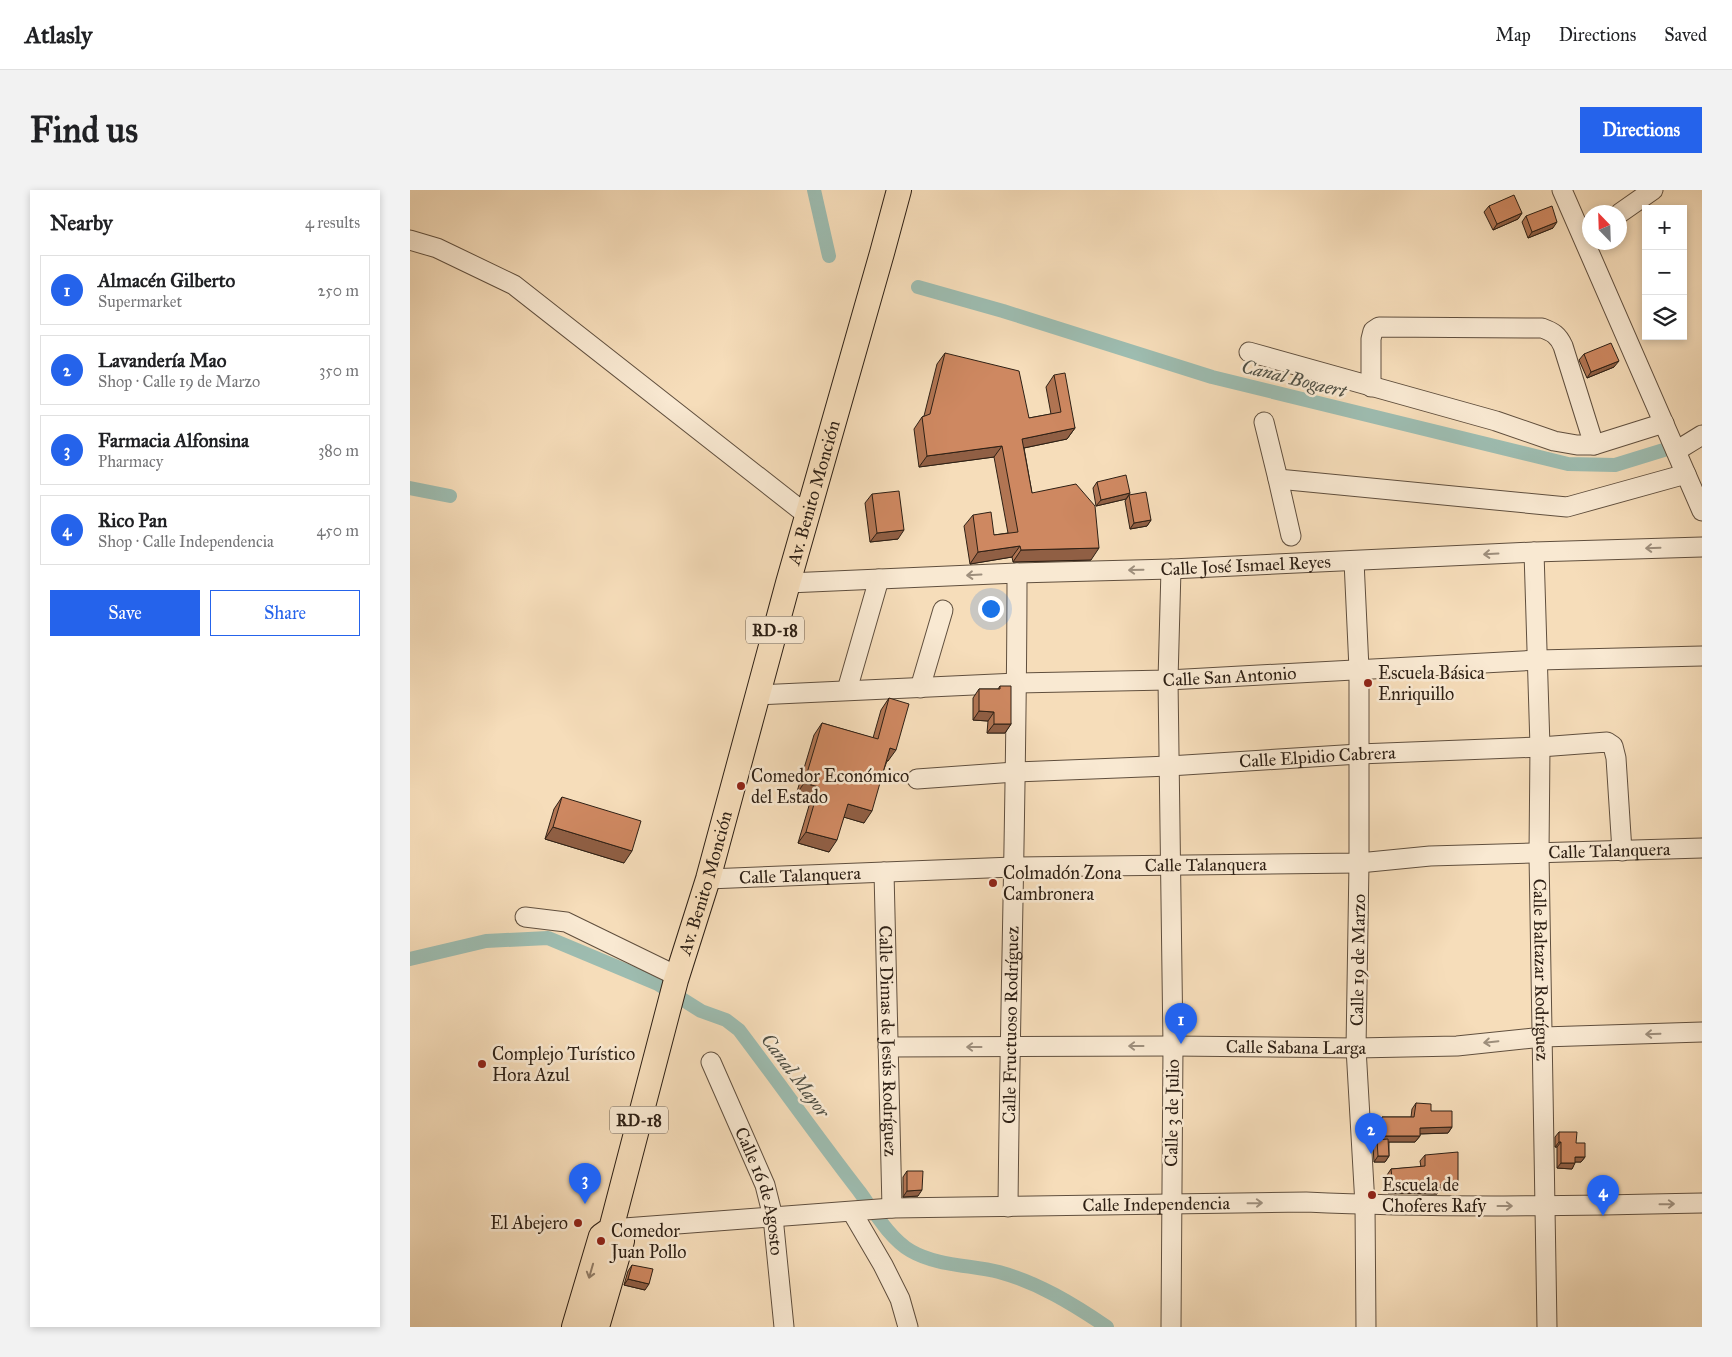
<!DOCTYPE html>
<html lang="en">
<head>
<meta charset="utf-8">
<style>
	body { margin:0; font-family:"IM FELL Great Primer",serif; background:#f2f2f2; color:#202124 }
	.controls { position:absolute; right:15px; top:15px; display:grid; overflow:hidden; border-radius:0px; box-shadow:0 2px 8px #0003 }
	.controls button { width:45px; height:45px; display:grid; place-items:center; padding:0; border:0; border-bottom:1px solid #e0e0e0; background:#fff; color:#202124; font:25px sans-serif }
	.compass { position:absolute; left:1172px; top:15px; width:45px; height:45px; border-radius:50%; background:#fff; box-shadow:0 2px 8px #0003; rotate:337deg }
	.you { position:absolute; left:580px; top:418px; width:18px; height:18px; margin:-12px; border:4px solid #fff; border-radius:50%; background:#1a73e8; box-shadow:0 0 0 8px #1a73e833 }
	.badge { display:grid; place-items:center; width:32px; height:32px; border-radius:50%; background:#2563eb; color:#fff; font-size:16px; font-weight:700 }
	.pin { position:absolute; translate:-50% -41px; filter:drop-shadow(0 1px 2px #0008) }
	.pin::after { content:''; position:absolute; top:26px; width:18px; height:15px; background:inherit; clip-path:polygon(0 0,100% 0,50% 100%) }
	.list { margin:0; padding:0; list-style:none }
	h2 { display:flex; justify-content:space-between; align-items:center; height:65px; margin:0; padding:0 20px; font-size:21px }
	h2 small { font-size:16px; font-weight:400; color:#757577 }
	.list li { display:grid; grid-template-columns:32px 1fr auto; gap:15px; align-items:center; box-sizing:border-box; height:70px; margin:0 10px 10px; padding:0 10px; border:1px solid #e0e0e0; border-radius:0px }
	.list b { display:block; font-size:19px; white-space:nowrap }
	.list p { margin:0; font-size:16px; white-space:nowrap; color:#757577 }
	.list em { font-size:16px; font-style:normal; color:#757577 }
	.actions { display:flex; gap:10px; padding:15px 20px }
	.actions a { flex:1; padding:11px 0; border:1px solid #2563eb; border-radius:0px; text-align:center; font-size:18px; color:#2563eb }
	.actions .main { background:#2563eb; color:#fff }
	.icon { flex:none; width:28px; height:28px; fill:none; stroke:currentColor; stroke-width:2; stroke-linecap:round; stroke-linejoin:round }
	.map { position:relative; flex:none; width:1292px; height:1137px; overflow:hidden; border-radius:0px }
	header { display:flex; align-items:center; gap:30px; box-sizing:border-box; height:70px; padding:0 25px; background:#fff; border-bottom:1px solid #e0e0e0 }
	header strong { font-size:24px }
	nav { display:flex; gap:28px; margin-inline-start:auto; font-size:18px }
	.intro { display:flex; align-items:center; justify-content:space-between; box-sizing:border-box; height:120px; padding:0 30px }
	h1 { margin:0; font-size:35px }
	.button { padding:12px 22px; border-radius:0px; background:#2563eb; color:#fff; font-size:18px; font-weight:700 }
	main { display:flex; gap:30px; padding:0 30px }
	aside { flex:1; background:#fff; border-radius:0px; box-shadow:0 2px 8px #0003 }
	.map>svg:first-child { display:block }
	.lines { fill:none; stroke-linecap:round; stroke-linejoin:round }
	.canal { stroke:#9dbcb0; stroke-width:14 }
	.minor-casing { stroke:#604f3e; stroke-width:21 }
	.major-casing { stroke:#2e2015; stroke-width:26 }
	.minor { stroke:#f9e9d2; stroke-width:19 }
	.major { stroke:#f6ddba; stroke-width:24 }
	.wall { fill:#b17553; stroke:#2e2015 }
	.shaded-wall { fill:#905f44; stroke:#2e2015 }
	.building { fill:#ce8861; stroke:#2e2015 }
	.oneway { stroke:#9e8f7d }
	.oneway2 { stroke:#927e68 }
	.poi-dot { fill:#8f2418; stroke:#f9e9d2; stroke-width:2 }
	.labels { text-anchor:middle; stroke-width:5; stroke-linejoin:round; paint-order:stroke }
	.shield { fill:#f9e9d2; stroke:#6b5c4e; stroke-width:1 }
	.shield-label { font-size:16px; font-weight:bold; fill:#2e2015 }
	.street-label { font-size:18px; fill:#2e2015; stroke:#f9e9d2 }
	.poi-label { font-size:18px; fill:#2e2015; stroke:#f9e9d2; text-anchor:start }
	.water-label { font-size:19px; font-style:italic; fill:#4f4f44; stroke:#f9e9d2 }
</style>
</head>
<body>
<header>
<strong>Atlasly</strong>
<nav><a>Map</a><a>Directions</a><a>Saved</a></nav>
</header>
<div class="intro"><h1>Find us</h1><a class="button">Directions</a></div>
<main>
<aside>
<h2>Nearby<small>4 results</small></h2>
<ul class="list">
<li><span class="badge">1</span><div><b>Almacén Gilberto</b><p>Supermarket</p></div><em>250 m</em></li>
<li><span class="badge">2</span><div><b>Lavandería Mao</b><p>Shop · Calle 19 de Marzo</p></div><em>350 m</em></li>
<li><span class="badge">3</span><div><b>Farmacia Alfonsina</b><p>Pharmacy</p></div><em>380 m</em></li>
<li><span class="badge">4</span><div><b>Rico Pan</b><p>Shop · Calle Independencia</p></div><em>450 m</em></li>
</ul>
<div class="actions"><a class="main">Save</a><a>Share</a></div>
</aside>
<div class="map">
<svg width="1292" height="1137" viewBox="0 0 1292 1137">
	<rect width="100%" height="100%" fill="#f6ddba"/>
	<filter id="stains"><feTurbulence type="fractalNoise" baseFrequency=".004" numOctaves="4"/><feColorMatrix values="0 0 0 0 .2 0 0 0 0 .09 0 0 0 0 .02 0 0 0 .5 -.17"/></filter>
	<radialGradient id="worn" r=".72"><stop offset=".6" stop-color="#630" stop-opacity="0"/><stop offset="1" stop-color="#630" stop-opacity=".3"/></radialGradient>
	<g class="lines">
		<!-- canal -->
		<g class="canal">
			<polyline points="404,0 419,66"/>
			<polyline points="508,97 593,121 802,187 1158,274 1205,275 1257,259"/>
			<polyline points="0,298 40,306"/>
			<path d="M0 769 76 751 138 748 248 794 291 821 316 830 329 840C369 893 408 948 449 1001 463 1020 480 1049 501 1061 527 1076 561 1075 589 1082 629 1093 663 1114 697 1137"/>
		</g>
		<defs>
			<g id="minor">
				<polyline points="1152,0 1292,321"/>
				<polyline points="1210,23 1243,0"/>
				<polyline points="0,50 27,58 104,95 397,325"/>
				<polyline points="839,162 1086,231 1144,251 1167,255 1184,255 1254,233"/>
				<path d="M961 197V149L963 141 969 137 1132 138C1143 142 1148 145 1153 156L1184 255"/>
				<polyline points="854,232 868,289 881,346"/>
				<polyline points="1266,261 1292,245"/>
				<polyline points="868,289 1157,317 1276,284"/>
				<path id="s1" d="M1124 362 1130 557 1129 664 1137 1137"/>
				<polyline points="944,371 949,479 949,673 946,858 955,1015 956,1137"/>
				<polyline points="761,379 758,490 763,856 761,1137"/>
				<path id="s2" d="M378 393 607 383 761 379 1124 362 1292 357"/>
				<polyline points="510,498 533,420"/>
				<polyline points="437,500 469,389"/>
				<path id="s3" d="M348 505 607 493 758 490 1128 470 1292 466"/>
				<path id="s4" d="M507 589 605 582 759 576 949 564 1130 557 1197 552 1203 556 1206 568 1212 661"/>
				<path id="s5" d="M474 682 482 1018"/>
				<path id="s6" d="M298 689 603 677 949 673 1020 666 1292 658"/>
				<polyline points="115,727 156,732 267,786"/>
				<path id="s7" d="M478 857 763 856 946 858 1047 856 1133 847 1292 842"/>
				<path id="s8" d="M301 872 355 995 363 1027 374 1137"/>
				<path id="s9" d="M598 1017C600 805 607 594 607 383"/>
				<polyline points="442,1022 473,1075 490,1109 498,1137"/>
				<path id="s10" d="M201 1039 482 1018 896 1012C1028 1018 1160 1016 1292 1013"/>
			</g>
			<g id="major">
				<path id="s11" d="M164 1137 191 1046 201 1039 266 790 298 689 378 393 472 63 489 0"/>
				<polyline points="187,1137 212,1051 201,1039"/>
			</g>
		</defs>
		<!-- minor casing -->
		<use href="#minor" class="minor-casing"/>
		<!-- major casing -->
		<use href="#major" class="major-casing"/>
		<!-- minor -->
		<use href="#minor" class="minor"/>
		<!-- major -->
		<use href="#major" class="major"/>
	</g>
	<!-- wall -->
	<g class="wall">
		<polygon points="1079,16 1112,23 1108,29 1083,40 1074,22"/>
		<polygon points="1116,26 1143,38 1118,48 1112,32"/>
		<polygon points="1236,126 1236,136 1233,130"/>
		<polygon points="535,163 619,228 641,224 636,197 644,185 665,238 657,249 614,258 622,303 681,370 603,372 602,367 560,374 554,336 563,325 584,345 598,343 584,267 509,277 504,239 512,227 514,226 527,174"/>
		<polygon points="1174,164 1204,177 1177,188 1169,170"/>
		<polygon points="687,292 720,303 716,309 686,316 683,298"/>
		<polygon points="462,304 488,349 460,352 455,313"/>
		<polygon points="719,305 741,330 737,336 720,339 715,311"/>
		<polygon points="590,496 601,534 595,543 577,543 578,531 563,530 563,508 569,499 588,499"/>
		<polygon points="479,508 478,571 477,571 454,633 434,627 419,662 388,653 401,609 386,605 404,545 412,533 463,548 471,520"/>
		<polygon points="152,607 214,673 135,649 144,619"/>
		<polygon points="1006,913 1021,921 1042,937 1038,943 1010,944 1010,946 1005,952 979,952 979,966 975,972 964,972 963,956 968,950 968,933 972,927 1001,927 1002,919"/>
		<polygon points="1149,942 1166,953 1175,967 1171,972 1165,972 1162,979 1147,978 1147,957 1145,957 1145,947"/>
		<polygon points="1015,965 1048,994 1044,1000 1030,1000 1027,1004 978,1003 977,985 981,979 1011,977 1010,971"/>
		<polygon points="497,981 508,1006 493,1007 493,987"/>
		<polygon points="222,1075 235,1100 214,1095 218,1081"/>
	</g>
	<!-- shaded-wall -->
	<g class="shaded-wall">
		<polygon points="1112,23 1108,29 1083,40 1087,34"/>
		<polygon points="1147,32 1143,38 1118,48 1122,42"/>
		<polygon points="1209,171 1204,177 1177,188 1181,182"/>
		<polygon points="665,238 657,249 604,260 612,249"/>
		<polygon points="592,256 584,267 509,277 517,266"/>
		<polygon points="720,303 716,309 686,316 691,310"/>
		<polygon points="741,330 737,336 720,339 724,333"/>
		<polygon points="494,340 488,349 460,352 467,343"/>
		<polygon points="610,356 602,367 560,374 568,362"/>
		<polygon points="689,358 681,370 603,372 611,360"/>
		<polygon points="569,521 584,522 578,531 563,530"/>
		<polygon points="584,534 601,534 595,543 577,543"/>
		<polygon points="480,558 486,560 478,571 472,569"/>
		<polygon points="394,593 409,597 401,609 386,605"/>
		<polygon points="438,614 462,621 454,633 430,626"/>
		<polygon points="143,637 222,661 214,673 135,649"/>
		<polygon points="396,642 427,650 419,662 388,653"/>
		<polygon points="1042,937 1038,943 1005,944 1010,938"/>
		<polygon points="972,946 1010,946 1005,952 968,952"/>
		<polygon points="1149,952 1151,952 1147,957 1145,957"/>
		<polygon points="968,966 979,966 975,972 964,972"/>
		<polygon points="1165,967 1175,967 1171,972 1162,972"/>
		<polygon points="1151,973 1165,973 1162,979 1147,978"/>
		<polygon points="1031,994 1048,994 1044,1000 1030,1000 1027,1004 978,1003 983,997"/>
		<polygon points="512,1000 508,1006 493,1007 497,1001"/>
		<polygon points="218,1089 239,1094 235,1100 214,1095"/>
	</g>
	<!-- building -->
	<g class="building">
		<polygon points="1104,5 1112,23 1087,34 1079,16"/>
		<polygon points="1142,16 1147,32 1122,42 1116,26"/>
		<polygon points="1201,153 1209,171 1181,182 1174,164"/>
		<polygon points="535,163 609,181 619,228 651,222 644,185 655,183 665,238 612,249 622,303 666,294 685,316 689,358 611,360 610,356 568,362 563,325 581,322 584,345 608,342 592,256 517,266 512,227 520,224"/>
		<polygon points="716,285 720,303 691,310 687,292"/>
		<polygon points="489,301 494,340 467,343 462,304"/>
		<polygon points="736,302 741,330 724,333 719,305"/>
		<polygon points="590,496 601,496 601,534 584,534 584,522 569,521 569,499 590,499"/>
		<polygon points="479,508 499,514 486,560 480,558 462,621 438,614 427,650 396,642 409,597 394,593 412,533 468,549"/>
		<polygon points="152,607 231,631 222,661 143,637"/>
		<polygon points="1006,913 1021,914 1021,921 1042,921 1042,937 1010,938 1010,946 972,946 972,927 1004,927"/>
		<polygon points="1149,942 1167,942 1166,953 1175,953 1175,967 1165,967 1165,973 1151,973 1151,952 1149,952"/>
		<polygon points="978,949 979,966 968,966 967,950"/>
		<polygon points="1048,962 1048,994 1031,994 1031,998 983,997 981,979 1015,976 1015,965"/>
		<polygon points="497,981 513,981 512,1000 497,1001"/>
		<polygon points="222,1075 243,1079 239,1094 218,1089"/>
	</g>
	<!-- one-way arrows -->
	<defs><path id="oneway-shaft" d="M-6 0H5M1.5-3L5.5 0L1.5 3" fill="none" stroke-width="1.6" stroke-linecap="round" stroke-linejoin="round" transform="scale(1.25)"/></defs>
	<g class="oneway">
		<use href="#oneway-shaft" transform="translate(1243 358) rotate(178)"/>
		<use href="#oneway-shaft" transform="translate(1081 364) rotate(177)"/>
		<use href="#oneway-shaft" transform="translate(726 380) rotate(179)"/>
		<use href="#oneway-shaft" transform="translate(564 385) rotate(177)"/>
		<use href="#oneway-shaft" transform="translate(1243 844) rotate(178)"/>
		<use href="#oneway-shaft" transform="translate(1081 852) rotate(174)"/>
		<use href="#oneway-shaft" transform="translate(726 856) rotate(180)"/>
		<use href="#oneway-shaft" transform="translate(564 857) rotate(180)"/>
		<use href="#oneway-shaft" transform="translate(845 1013) rotate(-1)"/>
		<use href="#oneway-shaft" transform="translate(1257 1014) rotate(-1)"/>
		<use href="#oneway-shaft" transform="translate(1095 1016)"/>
	</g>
	<use class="oneway2" href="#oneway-shaft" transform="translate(181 1081) rotate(106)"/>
	<!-- markers -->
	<g class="poi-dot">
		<circle cx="958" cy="493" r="5"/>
		<circle cx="331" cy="596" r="5"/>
		<circle cx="583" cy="693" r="5"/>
		<circle cx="72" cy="874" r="5"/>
		<circle cx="962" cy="1005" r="5"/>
		<circle cx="168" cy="1033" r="5"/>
		<circle cx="191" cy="1051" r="5"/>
	</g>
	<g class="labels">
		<!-- shield labels -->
		<g class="shield">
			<rect x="336" y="426.5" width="58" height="27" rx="4"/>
			<rect x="200" y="916.5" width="58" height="27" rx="4"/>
		</g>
		<g class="shield-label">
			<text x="365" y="446">RD-18</text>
			<text x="229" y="936">RD-18</text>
		</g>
		<!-- street labels -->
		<g class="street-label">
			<text dy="6" stroke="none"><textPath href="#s11" startOffset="871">Av. Benito Monción</textPath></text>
			<text dy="6" stroke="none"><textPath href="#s2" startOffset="458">Calle José Ismael Reyes</textPath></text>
			<text dy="6" stroke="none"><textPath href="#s3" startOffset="472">Calle San Antonio</textPath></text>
			<text dy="6" stroke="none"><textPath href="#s4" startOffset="401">Calle Elpidio Cabrera</textPath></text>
			<text dy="6" stroke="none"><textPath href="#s6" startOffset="902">Calle Talanquera</textPath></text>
			<text dy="6" stroke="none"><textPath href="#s6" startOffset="498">Calle Talanquera</textPath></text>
			<text dy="6" stroke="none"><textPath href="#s6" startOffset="92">Calle Talanquera</textPath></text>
			<text dy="6" stroke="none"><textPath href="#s11" startOffset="466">Av. Benito Monción</textPath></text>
			<text transform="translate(948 770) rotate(-89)" y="6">Calle 19 de Marzo</text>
			<text dy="6" stroke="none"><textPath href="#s1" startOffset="418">Calle Baltazar Rodríguez</textPath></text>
			<text dy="6" stroke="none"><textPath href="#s9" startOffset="182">Calle Fructuoso Rodríguez</textPath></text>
			<text dy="6" stroke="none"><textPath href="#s5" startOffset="169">Calle Dimas de Jesús Rodríguez</textPath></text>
			<text dy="6" stroke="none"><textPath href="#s7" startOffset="408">Calle Sabana Larga</textPath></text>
			<text transform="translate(762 923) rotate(-89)" y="6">Calle 3 de Julio</text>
			<text dy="6" stroke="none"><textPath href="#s8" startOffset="139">Calle 16 de Agosto</textPath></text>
			<text dy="6" stroke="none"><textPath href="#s10" startOffset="546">Calle Independencia</textPath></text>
		</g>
		<!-- poi labels -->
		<g class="poi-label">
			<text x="968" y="489">Escuela Básica<tspan x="968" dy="21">Enriquillo</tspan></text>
			<text x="341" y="592">Comedor Económico<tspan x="341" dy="21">del Estado</tspan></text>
			<text x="593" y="689">Colmadón Zona<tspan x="593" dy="21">Cambronera</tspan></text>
			<text x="82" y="870">Complejo Turístico<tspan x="82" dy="21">Hora Azul</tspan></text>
			<text x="972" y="1001">Escuela de<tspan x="972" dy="21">Choferes Rafy</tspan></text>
			<text x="158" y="1039" text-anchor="end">El Abejero</text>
			<text x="201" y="1047">Comedor<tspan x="201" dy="21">Juan Pollo</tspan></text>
		</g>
		<!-- water labels -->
		<g class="water-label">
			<text transform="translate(884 188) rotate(14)" y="7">Canal Bogaert</text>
			<text transform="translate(386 885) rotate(53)" y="7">Canal Mayor</text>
		</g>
	</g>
	<rect width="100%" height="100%" filter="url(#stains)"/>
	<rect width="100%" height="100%" fill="url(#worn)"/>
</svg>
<div class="controls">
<button>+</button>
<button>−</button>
<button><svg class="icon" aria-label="layers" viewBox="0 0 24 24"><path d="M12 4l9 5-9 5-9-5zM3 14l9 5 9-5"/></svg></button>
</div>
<svg class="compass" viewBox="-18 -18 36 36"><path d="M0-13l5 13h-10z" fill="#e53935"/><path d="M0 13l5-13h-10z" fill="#757577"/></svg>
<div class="you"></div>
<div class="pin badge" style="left:771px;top:854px">1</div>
<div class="pin badge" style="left:961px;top:964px">2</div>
<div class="pin badge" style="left:175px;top:1014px">3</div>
<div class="pin badge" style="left:1193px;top:1026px">4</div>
</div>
</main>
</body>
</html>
